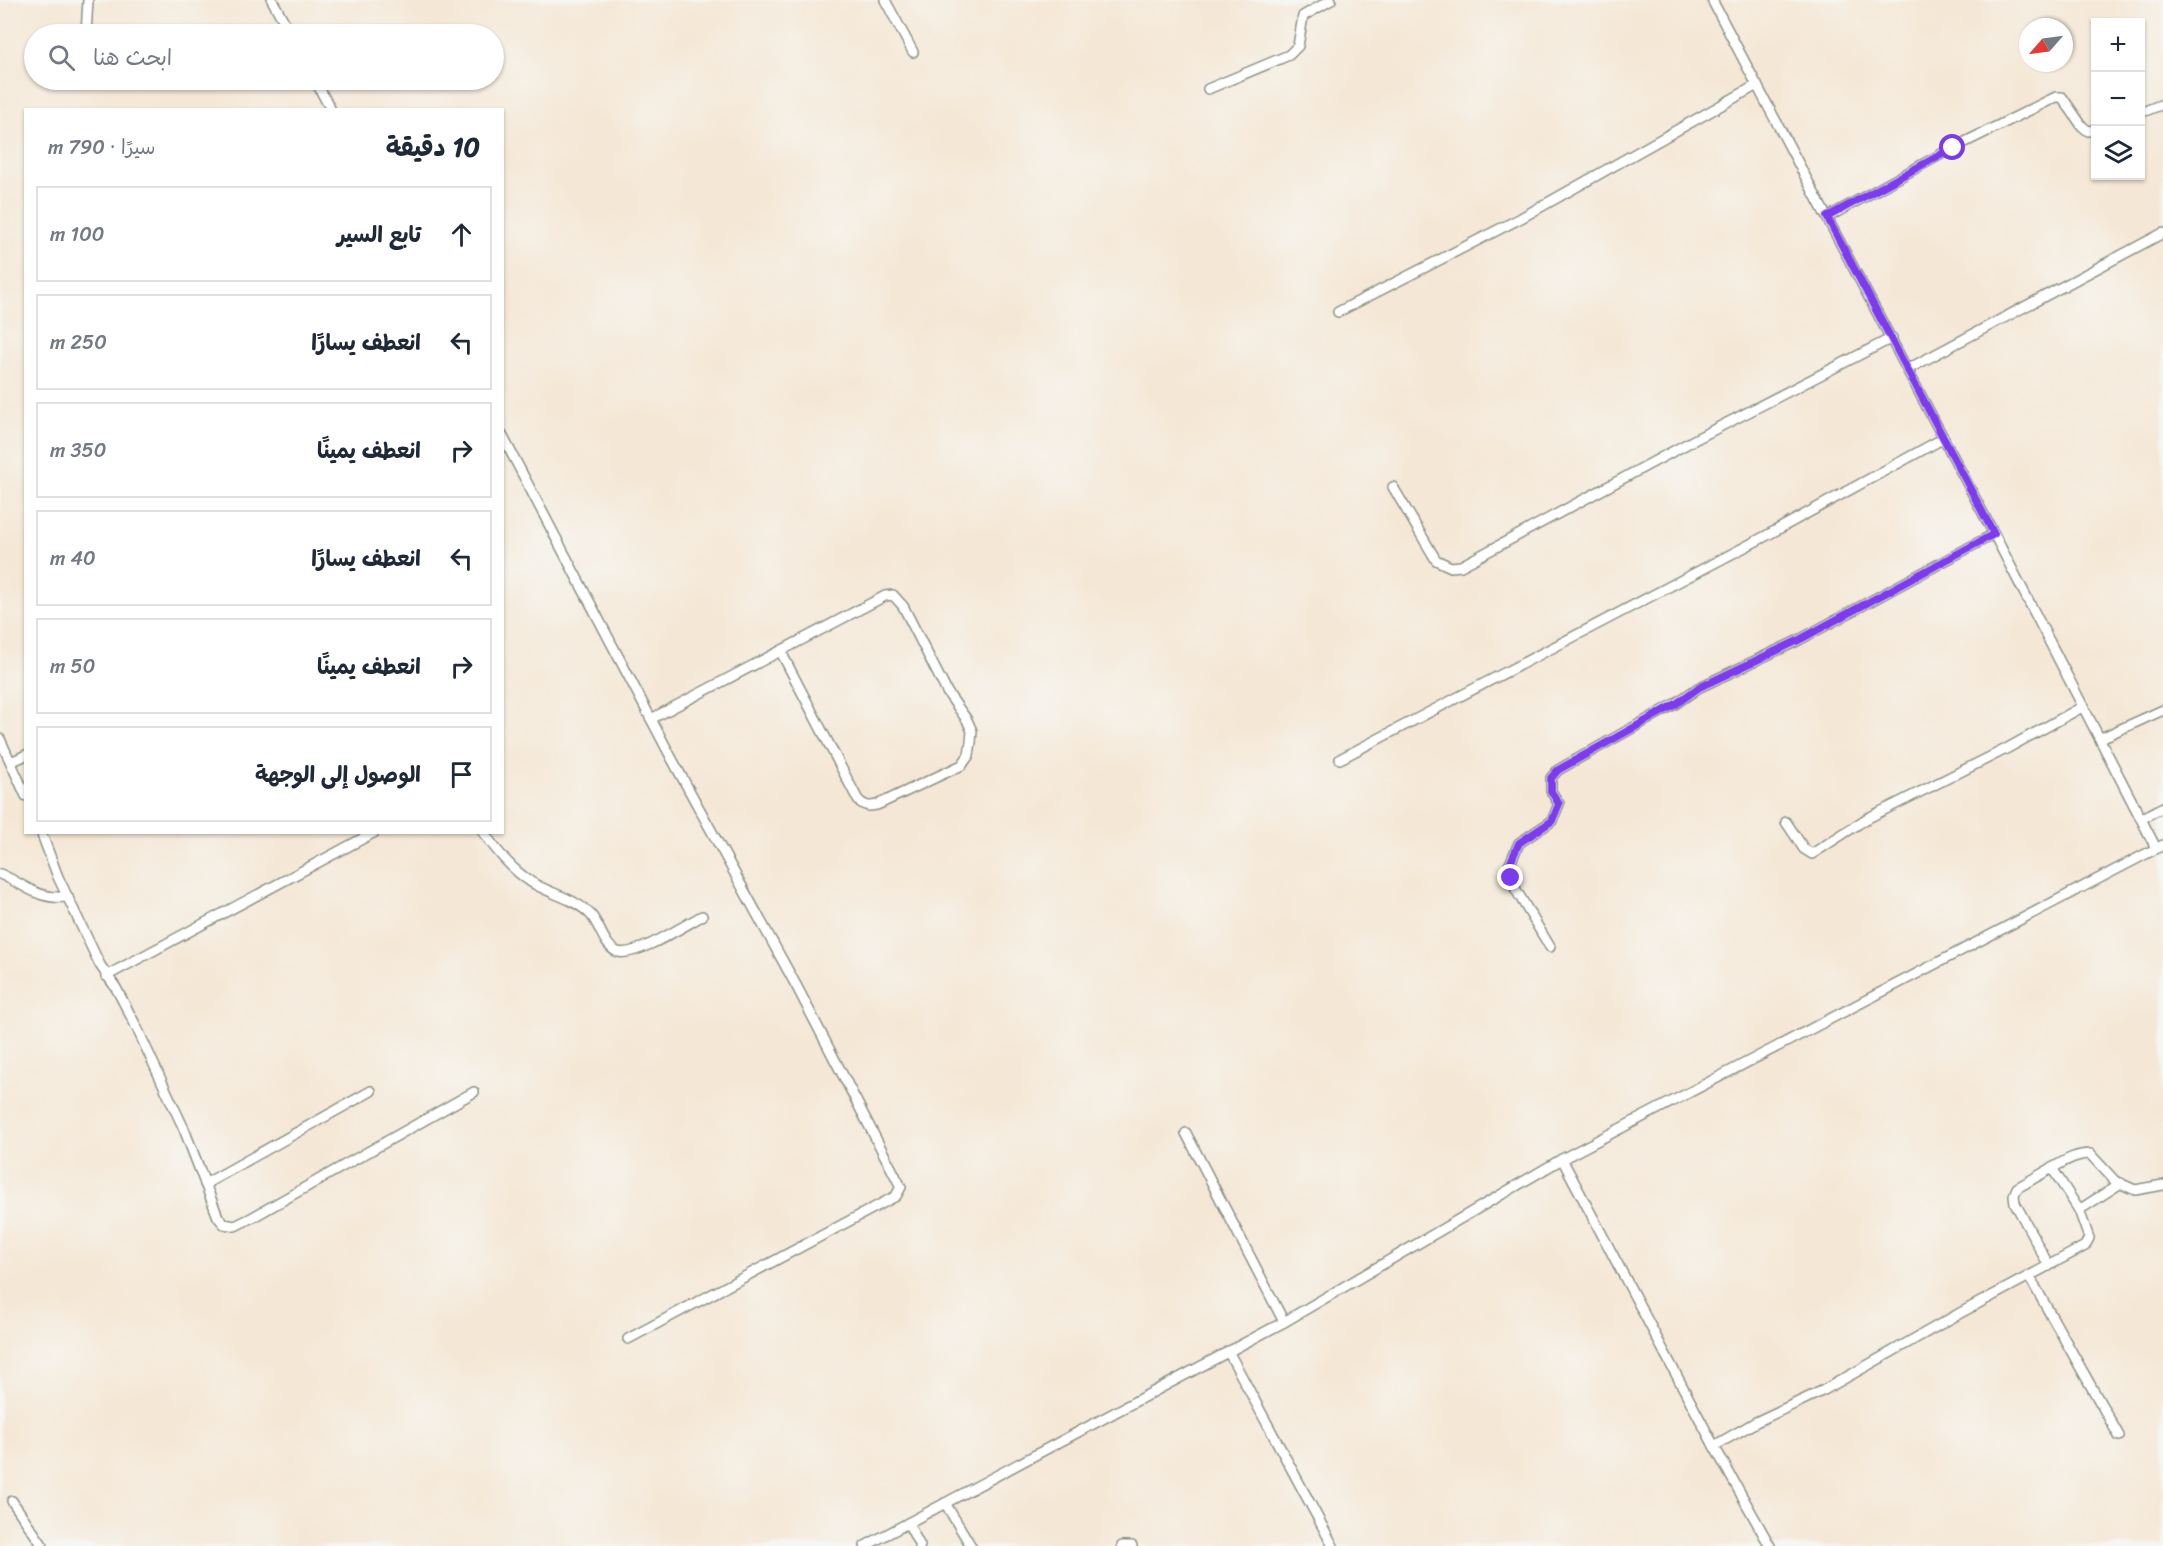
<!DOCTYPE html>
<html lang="ar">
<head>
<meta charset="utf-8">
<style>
	body { margin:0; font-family:Sriracha,"Playpen Sans Arabic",sans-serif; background:#f2f2f3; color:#1f2937; direction:rtl }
	.controls { position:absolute; right:18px; top:18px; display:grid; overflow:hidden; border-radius:0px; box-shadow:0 2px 4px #0004 }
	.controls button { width:54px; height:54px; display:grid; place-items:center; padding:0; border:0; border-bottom:2px solid #e0e1e3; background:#fff; color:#1f2937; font:30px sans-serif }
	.compass { position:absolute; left:2019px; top:18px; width:54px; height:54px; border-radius:50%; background:#fff; box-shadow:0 2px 4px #0004; rotate:242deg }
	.stop { position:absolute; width:18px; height:18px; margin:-14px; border:4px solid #7c3aed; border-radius:50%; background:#fff }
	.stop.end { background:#7c3aed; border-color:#fff; box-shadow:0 2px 6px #0008 }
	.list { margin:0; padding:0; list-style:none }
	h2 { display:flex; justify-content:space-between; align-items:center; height:78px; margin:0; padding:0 24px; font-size:26px }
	h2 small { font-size:20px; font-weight:400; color:#747a83 }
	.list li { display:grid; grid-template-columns:39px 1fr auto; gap:18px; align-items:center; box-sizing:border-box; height:96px; margin:0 12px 12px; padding:0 12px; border:2px solid #e0e1e3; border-radius:0px }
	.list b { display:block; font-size:22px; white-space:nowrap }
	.list em { font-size:20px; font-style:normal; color:#747a83 }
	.icon { flex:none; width:33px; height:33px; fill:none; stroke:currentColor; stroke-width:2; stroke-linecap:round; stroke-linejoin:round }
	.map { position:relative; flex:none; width:2163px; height:1546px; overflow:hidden; direction:ltr }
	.search { position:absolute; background:#fff; box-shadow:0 2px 4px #0004; left:24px; top:24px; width:480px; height:66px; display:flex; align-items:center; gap:15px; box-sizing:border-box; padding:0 21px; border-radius:33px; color:#747a83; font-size:22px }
	.panel { position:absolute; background:#fff; box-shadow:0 2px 4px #0004; left:24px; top:108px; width:480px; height:726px; border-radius:0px; direction:rtl }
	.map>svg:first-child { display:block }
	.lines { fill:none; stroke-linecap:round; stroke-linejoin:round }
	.minor-casing { stroke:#8a9284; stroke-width:12 }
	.minor { stroke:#fff; stroke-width:9 }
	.route { stroke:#7c3aed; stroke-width:8 }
</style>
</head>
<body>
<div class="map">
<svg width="2163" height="1546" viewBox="0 0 2163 1546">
	<rect width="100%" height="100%" fill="#f6f6f2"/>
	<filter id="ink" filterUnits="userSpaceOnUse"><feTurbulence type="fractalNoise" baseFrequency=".0167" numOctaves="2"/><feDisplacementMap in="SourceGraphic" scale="12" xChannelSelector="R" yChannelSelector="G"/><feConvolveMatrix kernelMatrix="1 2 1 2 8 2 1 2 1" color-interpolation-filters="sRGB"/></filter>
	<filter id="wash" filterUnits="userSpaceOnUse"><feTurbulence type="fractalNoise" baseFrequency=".008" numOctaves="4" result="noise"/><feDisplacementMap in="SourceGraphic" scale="24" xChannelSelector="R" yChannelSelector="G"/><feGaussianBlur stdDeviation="1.35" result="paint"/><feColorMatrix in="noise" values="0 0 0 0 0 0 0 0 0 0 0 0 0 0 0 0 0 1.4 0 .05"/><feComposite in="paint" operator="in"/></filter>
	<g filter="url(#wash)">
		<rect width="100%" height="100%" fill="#f5e7d5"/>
	</g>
	<g filter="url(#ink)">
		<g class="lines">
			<defs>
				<g id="minor">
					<polyline points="272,0 291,34"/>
					<polyline points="885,0 913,52"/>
					<polyline points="1712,0 1994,534 2156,848"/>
					<polyline points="86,34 88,0"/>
					<polyline points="315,80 331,110"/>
					<polyline points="1208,89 1289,55 1298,46 1303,16 1331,0"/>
					<polyline points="2140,113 2163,104"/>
					<polyline points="1828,217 1945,152 2056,97 2062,97 2082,126 2088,131 2096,130"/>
					<polyline points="1338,312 1521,218 1757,85"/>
					<polyline points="1908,369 2163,233"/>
					<polyline points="502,435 672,759 797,987 901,1187 896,1196 628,1339"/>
					<polyline points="1393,487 1436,560 1451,567 1461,566 1694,440 1892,338"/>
					<path d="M651 719 885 596 893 595 903 606 947 692 967 720 972 731 971 742 969 755 962 765 877 805C869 807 864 806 858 800L781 652"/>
					<polyline points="2101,738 2163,710"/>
					<polyline points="0,739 26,796"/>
					<polyline points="1340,759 1762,538 1944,438"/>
					<polyline points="11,762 26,755"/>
					<polyline points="2142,818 2163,807"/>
					<polyline points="1786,822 1804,849 1812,854 1866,819 2006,749 2084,706"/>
					<polyline points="41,832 58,877 100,965 116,988 135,1024 184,1129 218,1217 224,1224 235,1226 253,1217 474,1092"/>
					<path d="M483 832C497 851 511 869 531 882 550 894 575 898 591 915 600 925 604 947 618 952 636 957 685 925 702 916"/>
					<path d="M0 874C26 885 37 900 68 897"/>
					<polyline points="1550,947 1516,890 1509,866 1519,843 1552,821 1559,804 1551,791 1551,778 1558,770 1675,704 1698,688 1799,640 1994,534"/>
					<polyline points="106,976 375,832"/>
					<polyline points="1186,1133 1284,1322"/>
					<polyline points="1562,1159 1714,1446 1770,1546"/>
					<polyline points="205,1184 371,1091"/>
					<polyline points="2079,1210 2121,1183"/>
					<polyline points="2049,1266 2015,1203 2014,1195 2017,1188 2052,1168"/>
					<polyline points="2029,1276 2119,1436"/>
					<polyline points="1228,1351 1333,1546"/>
					<path d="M1714 1446 1756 1422 1824 1390 1962 1312 2085 1246 2089 1238 2079 1210 2052 1168C2065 1161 2075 1154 2090 1154L2115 1181 2135 1190 2163 1185"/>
					<polyline points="12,1501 43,1546"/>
					<polyline points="945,1503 971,1546"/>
					<polyline points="908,1523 920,1546"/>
					<polyline points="865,1546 1284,1322 1562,1159 2163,845"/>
					<polyline points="1122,1546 1132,1546"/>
				</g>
			</defs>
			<!-- minor casing -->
			<use href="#minor" class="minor-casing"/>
			<!-- minor -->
			<use href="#minor" class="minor"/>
		</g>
	</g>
	<g class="lines" filter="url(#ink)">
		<!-- route -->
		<polyline class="route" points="1511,878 1509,866 1519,843 1552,821 1559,804 1551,791 1551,778 1558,770 1676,704 1698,688 1799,640 1994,534 1827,217 1953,148"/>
	</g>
</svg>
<div class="controls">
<button>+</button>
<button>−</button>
<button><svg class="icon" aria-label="layers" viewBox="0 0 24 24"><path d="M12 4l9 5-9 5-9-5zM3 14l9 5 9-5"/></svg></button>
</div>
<svg class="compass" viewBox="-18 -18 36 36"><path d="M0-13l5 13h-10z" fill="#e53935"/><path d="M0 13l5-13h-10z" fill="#747a83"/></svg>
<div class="stop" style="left:1953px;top:148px"></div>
<div class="stop end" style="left:1511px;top:878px"></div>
<div class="search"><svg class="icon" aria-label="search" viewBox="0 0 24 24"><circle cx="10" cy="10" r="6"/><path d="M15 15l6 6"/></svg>ابحث هنا</div>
<section class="panel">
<h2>10 دقيقة<small>سيرًا · 790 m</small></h2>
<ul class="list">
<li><svg class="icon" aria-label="ahead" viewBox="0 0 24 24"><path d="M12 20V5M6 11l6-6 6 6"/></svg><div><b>تابع السير</b></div><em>100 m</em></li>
<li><svg class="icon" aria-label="left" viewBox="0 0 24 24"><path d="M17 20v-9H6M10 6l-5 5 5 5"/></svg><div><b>انعطف يسارًا</b></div><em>250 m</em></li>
<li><svg class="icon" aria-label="right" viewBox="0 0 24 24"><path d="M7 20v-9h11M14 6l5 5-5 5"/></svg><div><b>انعطف يمينًا</b></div><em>350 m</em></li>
<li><svg class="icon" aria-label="left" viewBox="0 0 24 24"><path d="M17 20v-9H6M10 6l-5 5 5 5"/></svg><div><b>انعطف يسارًا</b></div><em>40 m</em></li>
<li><svg class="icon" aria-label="right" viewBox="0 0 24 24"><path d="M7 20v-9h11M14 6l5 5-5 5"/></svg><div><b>انعطف يمينًا</b></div><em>50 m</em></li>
<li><svg class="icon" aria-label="arrive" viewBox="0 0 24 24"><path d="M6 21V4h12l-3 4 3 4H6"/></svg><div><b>الوصول إلى الوجهة</b></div></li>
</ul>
</section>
</div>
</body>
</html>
